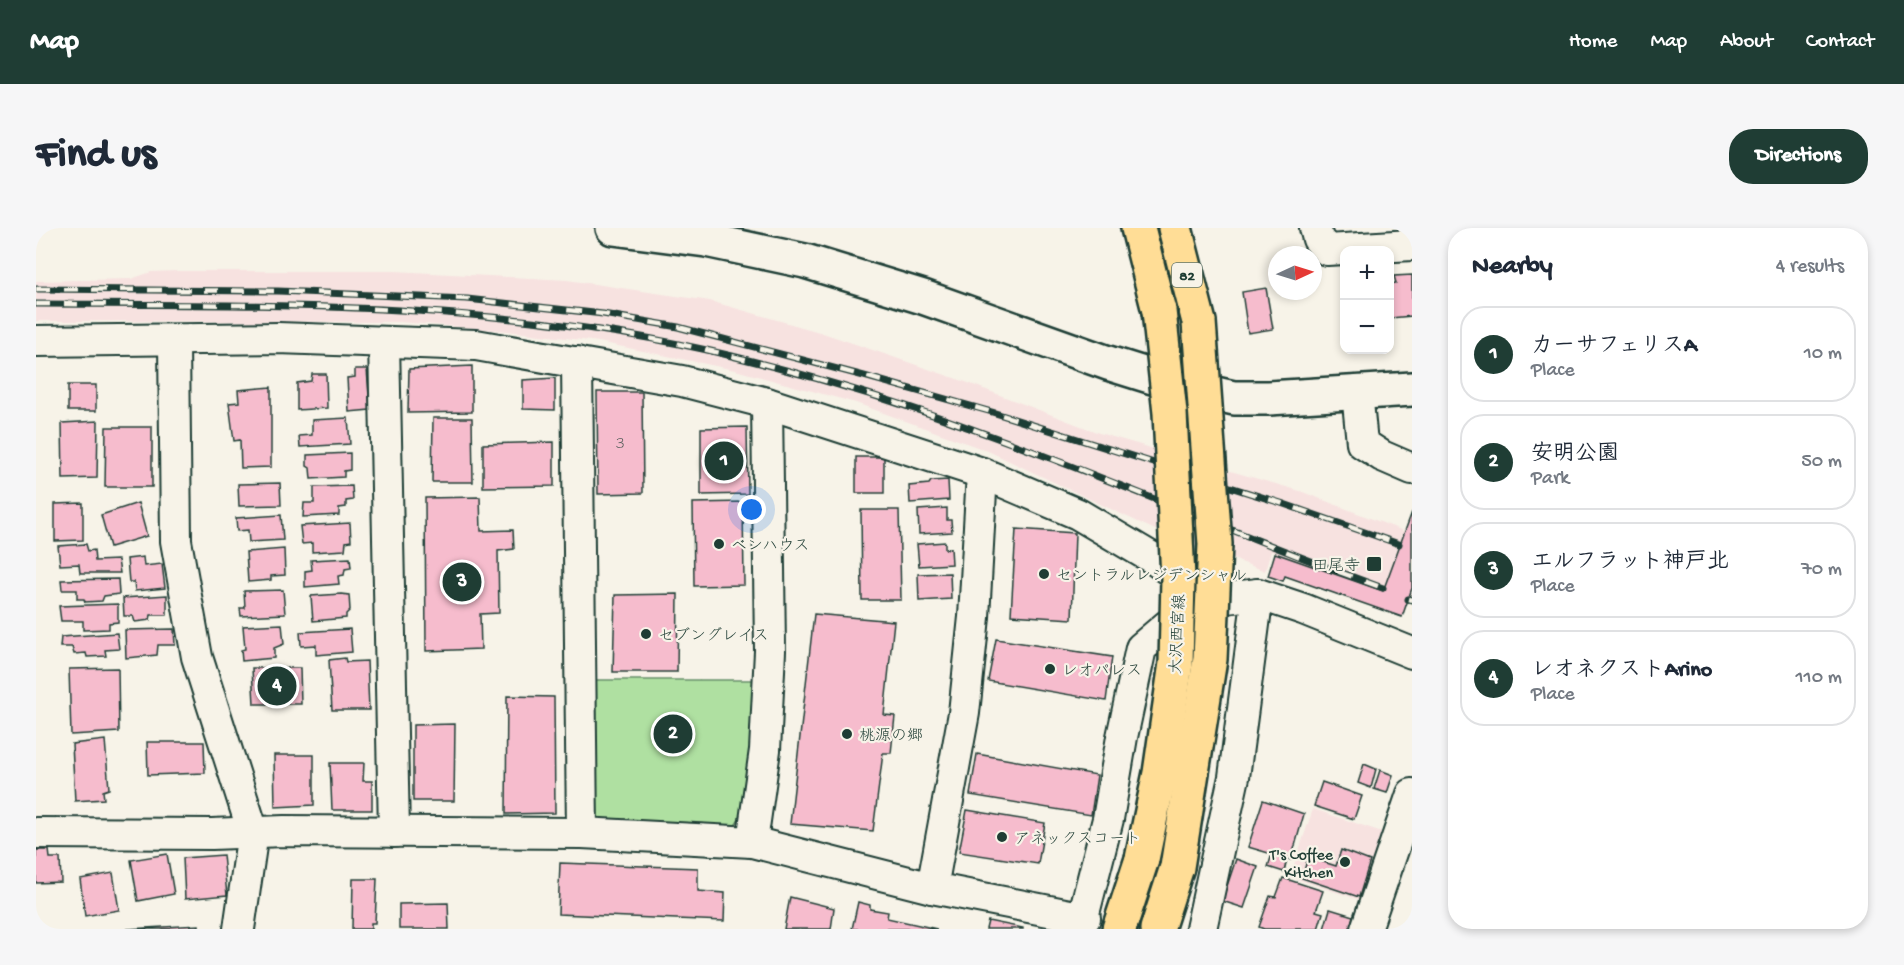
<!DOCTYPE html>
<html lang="en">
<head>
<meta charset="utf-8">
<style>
	body { margin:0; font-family:"Gochi Hand","Klee One",sans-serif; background:#f6f6f7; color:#1f2937 }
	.controls { position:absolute; right:18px; top:18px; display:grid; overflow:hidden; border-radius:12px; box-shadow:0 3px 9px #0003 }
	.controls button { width:54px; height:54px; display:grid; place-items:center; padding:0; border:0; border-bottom:2px solid #e0e1e3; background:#fff; color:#1f2937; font:30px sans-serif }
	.compass { position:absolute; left:1232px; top:18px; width:54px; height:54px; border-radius:50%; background:#fff; box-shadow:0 3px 9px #0003; rotate:86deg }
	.you { position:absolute; left:716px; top:282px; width:21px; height:21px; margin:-15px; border:4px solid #fff; border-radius:50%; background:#1a73e8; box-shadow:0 0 0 9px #1a73e833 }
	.badge { display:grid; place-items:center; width:39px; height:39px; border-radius:50%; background:#1f3d34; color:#fff; font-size:20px; font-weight:700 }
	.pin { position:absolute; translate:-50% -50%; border:3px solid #fff; box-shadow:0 2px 6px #0006 }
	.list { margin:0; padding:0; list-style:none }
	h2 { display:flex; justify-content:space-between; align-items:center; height:78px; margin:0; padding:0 24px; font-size:26px }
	h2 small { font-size:20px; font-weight:400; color:#747a83 }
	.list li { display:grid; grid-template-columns:39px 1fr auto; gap:18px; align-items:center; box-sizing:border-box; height:96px; margin:0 12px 12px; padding:0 12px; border:2px solid #e0e1e3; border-radius:24px }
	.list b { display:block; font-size:22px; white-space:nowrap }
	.list p { margin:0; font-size:20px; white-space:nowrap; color:#747a83 }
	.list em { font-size:20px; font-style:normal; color:#747a83 }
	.map { position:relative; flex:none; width:1376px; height:701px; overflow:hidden; border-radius:24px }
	header { display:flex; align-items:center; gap:36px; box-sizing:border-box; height:84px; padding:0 30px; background:#1f3d34; color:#fff }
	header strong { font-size:28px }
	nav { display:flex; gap:33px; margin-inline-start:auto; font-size:21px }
	.intro { display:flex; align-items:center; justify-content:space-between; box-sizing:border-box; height:144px; padding:0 36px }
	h1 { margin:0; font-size:42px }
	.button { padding:15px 27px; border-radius:24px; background:#1f3d34; color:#fff; font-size:21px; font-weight:700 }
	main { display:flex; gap:36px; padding:0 36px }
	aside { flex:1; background:#fff; border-radius:24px; box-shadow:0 3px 9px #0003 }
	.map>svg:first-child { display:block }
	.built { fill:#f7e2e0 }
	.green { fill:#afe0a1; stroke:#678e6a; stroke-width:1.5 }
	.building { fill:#f6bccd; stroke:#1f3d34; stroke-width:1.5 }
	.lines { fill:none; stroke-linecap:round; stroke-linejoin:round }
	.minor-casing { stroke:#1f3d34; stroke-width:34 }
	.tertiary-casing { stroke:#1f3d34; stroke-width:38 }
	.primary-casing { stroke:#1f3d34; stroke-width:38 }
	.minor { stroke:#f7f3e8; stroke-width:30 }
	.tertiary { stroke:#f7f3e8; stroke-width:33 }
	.primary { stroke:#ffdd96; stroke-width:33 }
	.rail-casing { stroke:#1f3d34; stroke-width:7 }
	.rail { stroke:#f7f3e8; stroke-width:4.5; stroke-dasharray:14; stroke-linecap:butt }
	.primary-bridge-casing { stroke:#1f3d34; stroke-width:38; stroke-linecap:butt }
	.primary-bridge { stroke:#ffdd96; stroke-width:33 }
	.poi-dot { fill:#1f3d34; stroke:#f7f3e8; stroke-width:2 }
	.labels { text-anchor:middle; stroke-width:4.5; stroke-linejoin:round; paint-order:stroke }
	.number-label { font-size:14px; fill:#555d5a }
	.shield { fill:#f7f3e8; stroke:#60746a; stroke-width:1.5 }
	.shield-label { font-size:15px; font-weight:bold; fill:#1f3d34 }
	.poi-label { font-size:16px; fill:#1f3d34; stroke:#f7f3e8; text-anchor:start }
	.street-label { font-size:16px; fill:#1f3d34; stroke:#f7f3e8 }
</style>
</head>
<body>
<header>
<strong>Map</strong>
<nav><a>Home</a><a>Map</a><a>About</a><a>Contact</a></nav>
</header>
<div class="intro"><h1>Find us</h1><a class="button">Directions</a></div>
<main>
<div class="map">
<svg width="1376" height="701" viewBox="0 0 1376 701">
	<rect width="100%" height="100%" fill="#f7f3e8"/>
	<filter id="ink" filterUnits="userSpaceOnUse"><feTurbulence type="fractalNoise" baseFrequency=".0167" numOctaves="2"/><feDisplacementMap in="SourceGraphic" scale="12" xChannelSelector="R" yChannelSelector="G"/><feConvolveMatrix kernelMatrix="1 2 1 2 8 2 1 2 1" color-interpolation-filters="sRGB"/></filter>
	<g filter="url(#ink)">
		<!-- built -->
		<g class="built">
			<polygon points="142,43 358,43 531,52 674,73 787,105 927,153 1063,205 1264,263 1365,302 1376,307 1376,375 1235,323 1229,343 1117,301 952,223 820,175 699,142 563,114 471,103 364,94 0,93 0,53 95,51 115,44"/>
			<polygon points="1277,581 1349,605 1327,673 1254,649"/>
		</g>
		<!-- green -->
		<polygon class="green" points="556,452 720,452 710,581 696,602 571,598 557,588"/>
		<!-- building -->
		<g class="building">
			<polygon points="1376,47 1376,88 1354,90 1354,56 1360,55 1358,48"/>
			<polygon points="1230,60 1237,101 1212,105 1206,64"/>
			<polygon points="436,138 436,184 372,185 373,141"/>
			<polygon points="319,141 331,141 334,182 313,184 311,150 319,149"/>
			<polygon points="276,146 290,146 291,180 261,182 261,155 275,153"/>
			<polygon points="519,150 519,182 487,181 487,152"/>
			<rect x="32" y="157" width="28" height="26"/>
			<polygon points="235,159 235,239 205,240 204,212 198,213 193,175 203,174 202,162"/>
			<polygon points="561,164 606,164 607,265 562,266"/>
			<polygon points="312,190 314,216 264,219 263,208 276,207 276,192"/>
			<polygon points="397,190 436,190 437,254 396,254"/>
			<polygon points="62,193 61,250 27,251 26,195"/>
			<polygon points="70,199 116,199 116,259 69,259"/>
			<polygon points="711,199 712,266 665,267 665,200"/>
			<polygon points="518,214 518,258 447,259 447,216"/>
			<polygon points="314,225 314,242 308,243 308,249 275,251 274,240 271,238 271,227"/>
			<rect x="820" y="229" width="28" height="36"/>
			<polygon points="912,252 913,272 874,275 873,258 893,256 895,253"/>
			<polygon points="244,255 245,277 203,278 202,256"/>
			<polygon points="316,258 317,272 310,273 310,279 303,280 303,287 267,289 268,275 278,275 278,259"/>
			<polygon points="444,269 445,303 477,302 478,321 462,323 463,385 444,386 445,421 390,423 389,270"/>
			<polygon points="707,274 708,357 658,358 657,275"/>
			<polygon points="47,275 47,312 19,313 19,276"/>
			<polygon points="102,275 111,308 74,319 65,287"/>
			<polygon points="911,280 911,292 915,292 916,304 883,306 882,282"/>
			<polygon points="825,282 863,282 865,372 826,372"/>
			<polygon points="1376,284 1376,360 1366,389 1249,348 1247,353 1232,348 1239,325 1347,363"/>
			<polygon points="245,287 247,312 213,314 212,302 201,303 200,290"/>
			<polygon points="314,295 315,313 310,314 309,322 276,324 276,315 266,316 264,298"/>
			<polygon points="980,301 1039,305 1036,391 975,387"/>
			<polygon points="909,314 909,321 915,320 916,336 883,338 881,316"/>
			<polygon points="50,316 52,323 58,322 59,333 82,332 84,345 44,345 43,336 24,337 22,318"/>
			<polygon points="248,321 249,347 235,348 235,352 212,354 210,324"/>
			<polygon points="107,329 108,338 126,336 129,360 99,363 98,354 93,354 91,331"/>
			<polygon points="314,330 315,340 309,341 308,347 302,348 303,356 269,359 269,343 276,342 275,332"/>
			<polygon points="914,345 915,371 883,373 882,346"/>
			<polygon points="82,351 83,366 68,368 66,373 49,374 48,371 41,371 41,362 26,362 25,352"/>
			<polygon points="247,362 249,386 205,388 204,380 209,380 208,363"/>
			<polygon points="305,366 313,367 314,382 310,386 310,390 277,393 275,368"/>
			<polygon points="642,366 641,444 577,444 579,367"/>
			<polygon points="131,367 131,387 115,387 114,392 99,394 97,388 88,388 87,370"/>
			<polygon points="82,376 82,394 73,395 73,401 47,402 47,393 25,393 23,378"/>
			<polygon points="778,386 858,393 848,487 859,488 855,525 847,525 837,603 754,596"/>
			<polygon points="246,396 248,416 238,420 238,430 206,433 205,422 209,421 207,398"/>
			<polygon points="138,401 139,417 122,417 121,427 90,430 89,402"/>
			<polygon points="314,401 316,424 280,427 280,417 265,418 264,404"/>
			<polygon points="81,405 83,421 69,422 70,428 51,429 50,425 38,426 36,419 24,419 25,409"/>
			<polygon points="960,411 1076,429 1070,473 952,453"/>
			<polygon points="309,430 310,434 331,433 333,482 296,482 293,432"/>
			<polygon points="82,440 83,504 35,507 33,441"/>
			<polygon points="216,440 264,440 265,476 218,476"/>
			<polygon points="471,468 518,469 519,585 470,586"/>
			<polygon points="419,496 418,573 377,573 377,497"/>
			<polygon points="69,512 73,561 67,563 68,571 39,573 36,516"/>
			<polygon points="111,514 168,514 169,545 112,547"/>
			<polygon points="941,526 1061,547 1055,587 934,567"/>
			<polygon points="238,527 278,527 278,577 239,579"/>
			<polygon points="294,535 328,535 327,553 336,553 336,582 296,582"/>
			<polygon points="1328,536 1340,541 1335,560 1322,555"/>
			<polygon points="1344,542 1357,547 1351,565 1338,561"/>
			<polygon points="1286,554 1326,568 1318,591 1278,578"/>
			<polygon points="1227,572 1268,586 1255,632 1251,630 1248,644 1232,639 1236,626 1212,619"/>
			<polygon points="931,582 1009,595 1002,636 923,624"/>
			<polygon points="0,622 13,622 14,630 24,630 25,654 0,655"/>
			<polygon points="1305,622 1334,633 1323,669 1266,650 1272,629 1300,638"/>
			<polygon points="131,626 138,666 102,673 95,632"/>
			<polygon points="187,627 191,667 149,671 147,630"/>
			<polygon points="1200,631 1222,639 1208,680 1186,673"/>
			<polygon points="524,635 662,640 662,663 689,665 688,693 522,686"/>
			<polygon points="77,645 83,682 49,688 44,651"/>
			<polygon points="1247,650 1287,663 1280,683 1287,685 1282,701 1228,701 1223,699 1234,668 1240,669"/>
			<polygon points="317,651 341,651 339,695 335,695 335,701 316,701"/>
			<polygon points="754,669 798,680 795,701 748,701"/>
			<polygon points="822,674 834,677 834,681 852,684 851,690 901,701 816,701"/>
			<polygon points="412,675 413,701 363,701 363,676"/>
			<polygon points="1294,681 1317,688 1314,701 1288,701"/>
			<polygon points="952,693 987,700 987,701 950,701"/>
			<polygon points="163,697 163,701 91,701"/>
		</g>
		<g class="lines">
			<defs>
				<g id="minor">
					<polyline points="1279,0 1282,11 1291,22 1376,17"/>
					<polyline points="0,113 242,110 440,117 646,153 731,175 946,245 1042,286 1118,331 1138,346 1159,374"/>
					<polyline points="138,113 140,313 161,429 217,604 203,701"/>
					<polyline points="348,114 358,604"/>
					<polyline points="541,134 546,605"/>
					<polyline points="1321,164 1326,215 1346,228 1376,241"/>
					<polyline points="0,605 176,606 248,603 546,605 716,614 896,660 1049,690"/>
					<polyline points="716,614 729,522 734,423 731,175"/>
					<polyline points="896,660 928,485 938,389 946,245"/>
					<polyline points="1044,701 1072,591 1086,509 1105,420 1159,374 1222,366 1267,381 1376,425"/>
					<polyline points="1165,701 1198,549 1222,366"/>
					<polyline points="1330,701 1376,566"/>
				</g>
				<polyline id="tertiary" points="577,0 670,12 769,33 887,69 1072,135 1149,159 1198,170 1233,170 1376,161"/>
				<g id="primary">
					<polyline points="1102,0 1123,83"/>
					<polyline points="1139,0 1163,94"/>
					<polyline points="1083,701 1106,631"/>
					<polyline points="1121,701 1141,639"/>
				</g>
			</defs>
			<!-- minor casing -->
			<use href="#minor" class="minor-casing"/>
			<!-- tertiary casing -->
			<use href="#tertiary" class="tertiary-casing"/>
			<!-- primary casing -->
			<use href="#primary" class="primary-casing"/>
			<!-- minor -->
			<use href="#minor" class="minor"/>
			<!-- tertiary -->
			<use href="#tertiary" class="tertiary"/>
			<!-- primary -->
			<use href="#primary" class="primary"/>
			<defs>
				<g id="rail">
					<polyline points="0,61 242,63 431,71 567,86 642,99 828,148 956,184 1245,275 1363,316"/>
					<path d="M0 76C233 77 468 72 696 128 781 149 867 175 950 206 1083 254 1214 312 1347 360"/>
					<polyline points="1372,371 1376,372"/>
				</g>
			</defs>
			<!-- rail casing -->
			<use href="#rail" class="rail-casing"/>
			<!-- rail -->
			<use href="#rail" class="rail"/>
			<defs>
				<g id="primary-bridge">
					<polyline points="1106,631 1124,545 1140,435 1142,350 1134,185 1123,83"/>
					<polyline points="1141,639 1174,431 1179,316 1163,94"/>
				</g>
			</defs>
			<!-- primary-bridge casing -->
			<use href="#primary-bridge" class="primary-bridge-casing"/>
			<!-- primary-bridge -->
			<use href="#primary-bridge" class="primary-bridge"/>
		</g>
	</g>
	<!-- markers -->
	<g class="poi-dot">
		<circle cx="683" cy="316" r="6"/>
		<rect x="1330" y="328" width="16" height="16" rx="3"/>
		<circle cx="1008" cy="346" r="6"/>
		<circle cx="610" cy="406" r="6"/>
		<circle cx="1014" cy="441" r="6"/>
		<circle cx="811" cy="506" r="6"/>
		<circle cx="966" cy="609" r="6"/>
		<circle cx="1309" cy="634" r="6"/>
	</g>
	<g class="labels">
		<!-- number labels -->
		<g class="number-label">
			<text x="584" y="220">３</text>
		</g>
		<!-- shield labels -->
		<rect class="shield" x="1136" y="35" width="30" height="24" rx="4.5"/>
		<g class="shield-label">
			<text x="1151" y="52">82</text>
		</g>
		<!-- poi labels -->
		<g class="poi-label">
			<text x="695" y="322">ベンハウス</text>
			<text x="1324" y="342" text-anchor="end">田尾寺</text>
			<text x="1020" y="352">セントラルレジデンシャル</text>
			<text x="622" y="412">セブングレイス</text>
			<text x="1026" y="447">レオパレス</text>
			<text x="823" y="512">桃源の郷</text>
			<text x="978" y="615">アネックスコート</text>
			<text x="1297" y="631" text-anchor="end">T's Coffee<tspan x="1297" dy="18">Kitchen</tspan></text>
		</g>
		<!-- street labels -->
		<g class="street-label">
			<text transform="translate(1140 406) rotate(-87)" y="6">大沢西宮線</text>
		</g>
	</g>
</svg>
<div class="controls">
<button>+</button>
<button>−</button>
</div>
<svg class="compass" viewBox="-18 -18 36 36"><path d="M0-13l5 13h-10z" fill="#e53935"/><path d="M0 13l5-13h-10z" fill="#747a83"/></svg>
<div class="you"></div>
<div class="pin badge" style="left:688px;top:233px">1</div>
<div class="pin badge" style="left:637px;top:506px">2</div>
<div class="pin badge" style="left:426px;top:354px">3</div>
<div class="pin badge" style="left:241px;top:458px">4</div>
</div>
<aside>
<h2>Nearby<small>4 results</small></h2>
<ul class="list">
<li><span class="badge">1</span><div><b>カーサフェリスA</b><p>Place</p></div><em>10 m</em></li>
<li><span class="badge">2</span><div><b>安明公園</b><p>Park</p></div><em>50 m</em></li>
<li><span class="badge">3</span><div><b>エルフラット神戸北</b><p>Place</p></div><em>70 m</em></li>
<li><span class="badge">4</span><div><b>レオネクストArino</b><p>Place</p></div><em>110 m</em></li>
</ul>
</aside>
</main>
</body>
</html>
